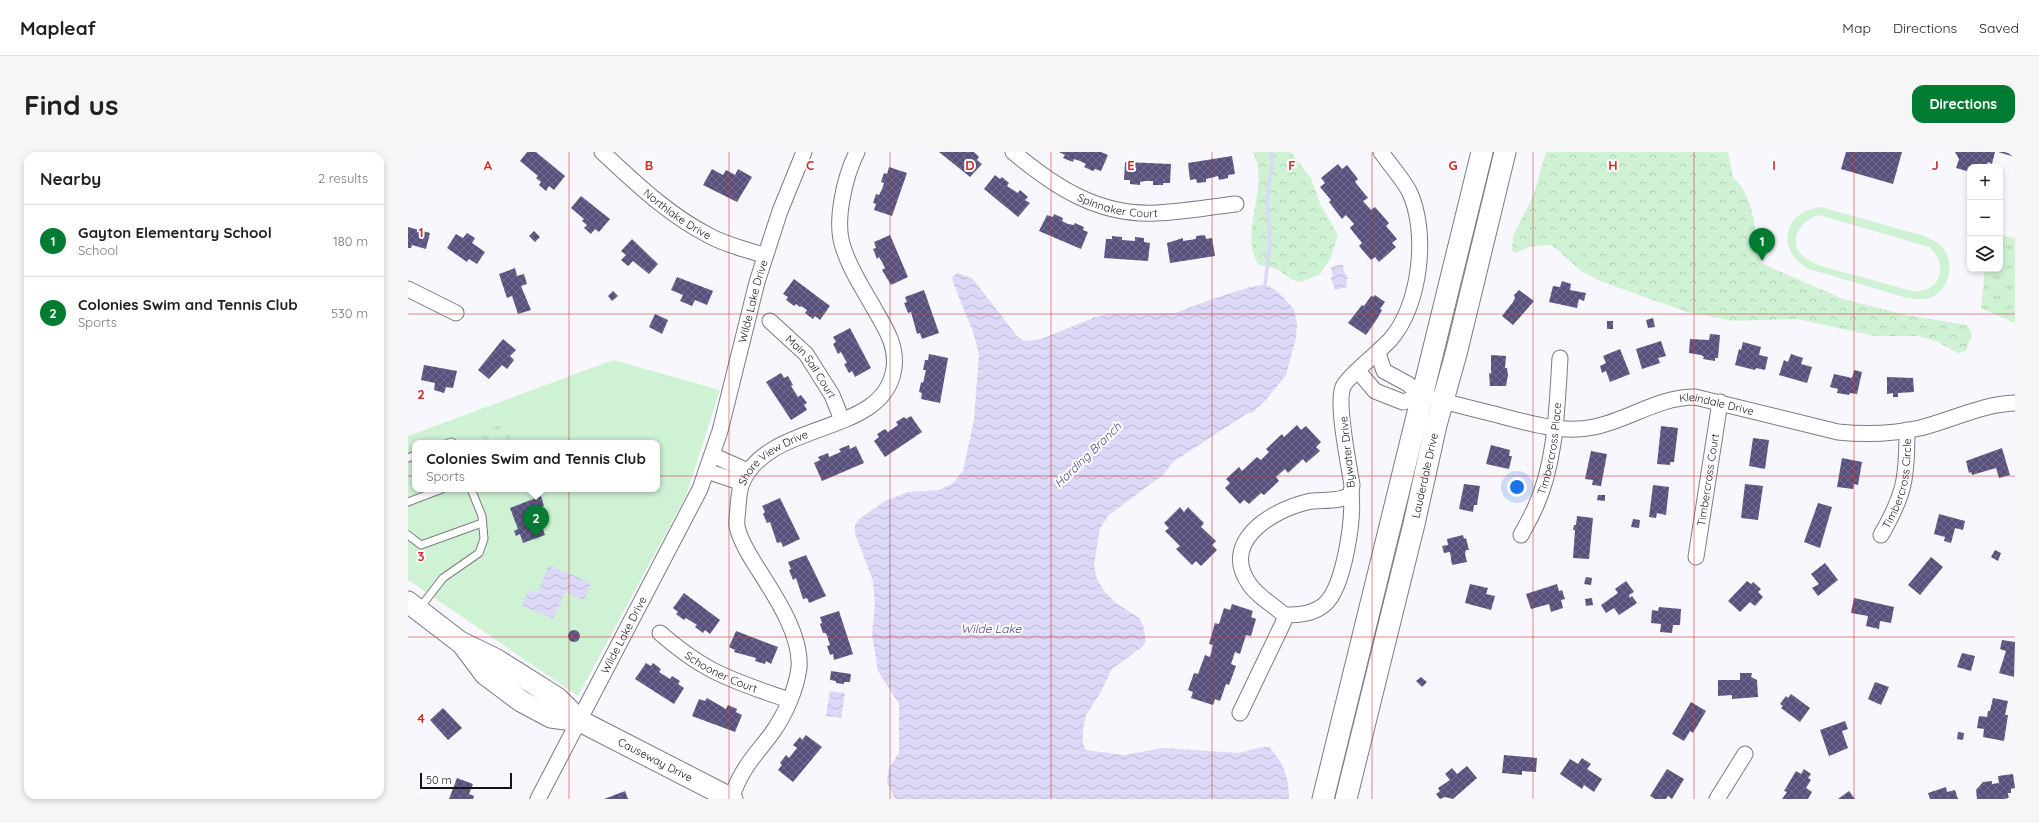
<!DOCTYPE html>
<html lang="en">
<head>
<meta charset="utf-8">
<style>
	body { margin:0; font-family:Quicksand,sans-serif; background:#f6f6f6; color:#202124 }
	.controls { position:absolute; right:12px; top:12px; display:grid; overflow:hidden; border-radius:8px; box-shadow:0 2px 6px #0003 }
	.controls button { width:36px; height:36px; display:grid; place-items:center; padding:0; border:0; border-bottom:1px solid #e0e0e0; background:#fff; color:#202124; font:20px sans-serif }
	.scale { position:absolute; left:12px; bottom:10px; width:92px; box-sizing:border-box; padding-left:4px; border:2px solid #141316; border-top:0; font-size:11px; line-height:14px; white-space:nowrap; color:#141316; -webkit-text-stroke:3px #fff; paint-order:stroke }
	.you { position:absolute; left:1109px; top:335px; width:14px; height:14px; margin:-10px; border:3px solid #fff; border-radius:50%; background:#1a73e8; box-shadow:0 0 0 6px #1a73e833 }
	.badge { display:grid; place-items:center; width:26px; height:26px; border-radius:50%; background:#007b32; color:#fff; font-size:13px; font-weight:700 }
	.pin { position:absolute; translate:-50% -33px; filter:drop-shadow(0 1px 2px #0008) }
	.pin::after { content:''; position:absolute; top:21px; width:14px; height:12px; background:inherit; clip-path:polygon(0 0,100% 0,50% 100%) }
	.popup { position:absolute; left:4px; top:288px; width:248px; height:52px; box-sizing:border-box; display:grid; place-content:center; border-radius:8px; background:#fff; filter:drop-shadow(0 1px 3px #0005); font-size:13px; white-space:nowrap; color:#757577 }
	.popup b { font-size:15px; color:#202124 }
	.popup::after { content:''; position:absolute; left:50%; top:100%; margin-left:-8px; border:8px solid transparent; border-top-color:#fff }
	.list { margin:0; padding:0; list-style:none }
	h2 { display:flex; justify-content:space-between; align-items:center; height:52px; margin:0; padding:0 16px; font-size:17px }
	h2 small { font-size:13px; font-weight:400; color:#757577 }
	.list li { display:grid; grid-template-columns:26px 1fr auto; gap:12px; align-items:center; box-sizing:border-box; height:72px; padding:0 16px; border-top:1px solid #e0e0e0 }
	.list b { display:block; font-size:15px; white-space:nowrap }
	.list p { margin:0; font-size:13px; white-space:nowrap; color:#757577 }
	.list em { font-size:13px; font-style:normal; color:#757577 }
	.icon { flex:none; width:22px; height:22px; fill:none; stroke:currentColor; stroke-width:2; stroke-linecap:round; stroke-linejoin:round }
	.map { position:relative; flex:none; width:1607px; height:647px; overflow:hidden; border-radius:12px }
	header { display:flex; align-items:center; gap:24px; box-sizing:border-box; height:56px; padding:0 20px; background:#fff; border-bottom:1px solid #e0e0e0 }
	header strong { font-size:19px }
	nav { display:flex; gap:22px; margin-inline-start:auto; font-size:14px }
	.intro { display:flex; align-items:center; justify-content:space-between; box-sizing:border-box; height:96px; padding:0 24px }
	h1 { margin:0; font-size:28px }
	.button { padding:10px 18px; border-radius:12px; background:#007b32; color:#fff; font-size:14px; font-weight:700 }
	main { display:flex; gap:24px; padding:0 24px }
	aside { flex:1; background:#fff; border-radius:12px; box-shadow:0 2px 6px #0003 }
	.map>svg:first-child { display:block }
	.grass { fill:#cff2d4; fill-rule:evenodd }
	.forest { fill:url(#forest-crowns) }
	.park { fill:url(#park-tufts) }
	.water { fill:url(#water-waves) }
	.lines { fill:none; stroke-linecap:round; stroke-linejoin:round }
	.stream { stroke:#dcd8f7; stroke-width:3.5 }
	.building { fill:url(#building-cross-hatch) }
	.lane-casing { stroke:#7c7b84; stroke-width:9 }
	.street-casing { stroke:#7c7b84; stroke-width:17 }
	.secondary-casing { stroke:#7c7b84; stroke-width:23 }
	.lane { stroke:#fff; stroke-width:7 }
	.street { stroke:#fff; stroke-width:15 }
	.secondary { stroke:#fff; stroke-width:21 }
	.grid { fill:none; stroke:#d62828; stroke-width:1; stroke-opacity:0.55 }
	.labels { text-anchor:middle; stroke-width:4; stroke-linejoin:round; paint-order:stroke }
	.street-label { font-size:11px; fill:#141316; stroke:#fff }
	.water-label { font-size:12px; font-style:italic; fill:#544785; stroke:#fff }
	.grid-label { font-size:13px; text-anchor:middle; font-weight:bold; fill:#d62828; stroke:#fff; stroke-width:4; stroke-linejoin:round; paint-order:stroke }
</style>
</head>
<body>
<header>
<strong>Mapleaf</strong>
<nav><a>Map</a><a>Directions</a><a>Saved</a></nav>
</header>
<div class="intro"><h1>Find us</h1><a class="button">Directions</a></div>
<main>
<aside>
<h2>Nearby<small>2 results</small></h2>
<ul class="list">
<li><span class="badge">1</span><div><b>Gayton Elementary School</b><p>School</p></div><em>180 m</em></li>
<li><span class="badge">2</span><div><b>Colonies Swim and Tennis Club</b><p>Sports</p></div><em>530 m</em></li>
</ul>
</aside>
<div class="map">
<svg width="1607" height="647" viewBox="0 0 1607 647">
	<defs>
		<pattern id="forest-crowns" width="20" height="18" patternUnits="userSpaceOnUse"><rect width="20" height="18" fill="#cff2d4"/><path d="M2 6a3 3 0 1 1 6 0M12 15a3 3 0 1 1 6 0" fill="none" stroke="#b1cfb5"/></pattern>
		<pattern id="park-tufts" width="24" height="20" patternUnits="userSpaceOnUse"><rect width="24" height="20" fill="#cff2d4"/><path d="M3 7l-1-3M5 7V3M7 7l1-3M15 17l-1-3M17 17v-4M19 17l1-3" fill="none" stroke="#b1cfb5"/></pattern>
		<pattern id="water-waves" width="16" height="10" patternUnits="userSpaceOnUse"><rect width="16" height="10" fill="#dcd8f7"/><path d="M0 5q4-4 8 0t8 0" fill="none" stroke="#bcb8d3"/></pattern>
		<pattern id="building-cross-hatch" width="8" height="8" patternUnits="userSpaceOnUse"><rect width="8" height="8" fill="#5a527e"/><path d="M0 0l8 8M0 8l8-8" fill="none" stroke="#726c8d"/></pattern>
	</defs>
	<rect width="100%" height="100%" fill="#f8f7fd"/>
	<!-- grass -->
	<g class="grass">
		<path d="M1413 55 1516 84C1523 87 1530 90 1535 96 1547 111 1542 136 1524 145 1516 148 1508 147 1499 146L1401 117C1367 99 1375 59 1413 55ZM1411 63 1521 95C1542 113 1532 142 1504 139L1410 113C1404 110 1398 107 1393 102 1380 87 1394 67 1411 63Z"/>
		<path d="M205 208 312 238 278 344 170 544 0 428V284ZM7 291H249V337H7Z"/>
		<polygon points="990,377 978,447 929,647 922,647"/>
	</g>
	<!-- forest -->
	<g class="forest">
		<path d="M845 0H883L903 26 912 52 930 83 922 108 911 123 893 130 884 128 869 117 851 113C829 82 863 35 845 0Z"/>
		<path d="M1138 0H1320L1325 26C1342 39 1346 67 1349 87 1351 99 1346 99 1353 111L1435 147 1498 163 1559 173 1564 181 1558 198 1551 202 1528 189 1509 184H1467L1389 167 1326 169 1279 160 1192 129 1172 118 1144 93 1124 94 1107 101 1104 97 1105 84 1126 42Z"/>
	</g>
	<!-- park -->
	<g class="park">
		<polygon points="1592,83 1607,86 1607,171 1573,156 1577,117 1592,117"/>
		<polygon points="97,271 105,291 67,291 64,283"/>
	</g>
	<!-- water -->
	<g class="water">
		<polygon points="930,113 935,113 936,120 940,125 938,128 939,135 927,138 923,126 925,123 923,115"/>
		<path d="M549 121 564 126 610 185 617 189 633 187 685 166 700 162 768 161 804 147 842 135 857 133 864 136 870 140 886 157 889 172 888 186 878 223 857 249 845 260 838 262 765 310 756 322 701 363 692 376 686 412 689 427 697 440 708 451 731 466 735 473 738 489 734 495 704 517 692 541 678 563 675 577V592L678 598 716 603 755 596 831 601 854 595H861C876 611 881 625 881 647H487L479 630 481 616 491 601V552L470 519 464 482 467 452 465 429 447 381V373L451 367 477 349 500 340 531 338 545 331 555 319 566 268 571 202 565 180 546 133 544 126Z"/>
		<polygon points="141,413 183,431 176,448 157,440 145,467 114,453 121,438 129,441"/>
		<polygon points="422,539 437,541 433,566 418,564"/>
	</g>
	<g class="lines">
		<!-- stream -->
		<polyline class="stream" points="854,136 857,133 862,91 859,44 865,6 863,0"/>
	</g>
	<!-- building -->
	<g class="building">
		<polygon points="119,0 128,0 157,24 146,38 141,34 138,39 131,33 133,30 128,26 130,24 112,9"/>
		<polygon points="531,0 566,0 571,5 569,8 574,12 562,25"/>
		<polygon points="651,0 693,0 700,3 693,19 687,17 685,19 676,15 678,12 672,9 666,7 665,10 655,6 657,3"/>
		<polygon points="1438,0 1494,0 1485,32 1433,17"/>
		<polygon points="1547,0 1587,0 1584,12 1580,10 1578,15 1562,15 1562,20 1548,16 1551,7"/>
		<polygon points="1590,0 1607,0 1607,5"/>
		<polygon points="824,4 827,22 820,23 820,26 811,28 810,24 798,27 798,30 789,31 788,27 782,28 780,11"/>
		<polygon points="717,10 763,12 762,31 755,31 755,33 745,33 745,29 737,29 732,30 732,33 722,32 722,28 716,28"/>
		<polygon points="930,12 934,17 939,13 950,27 947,30 960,46 955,49 963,58 967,55 981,71 978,74 989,87 984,91 988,95 971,110 967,105 963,108 951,94 954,91 942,76 946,72 938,63 934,67 921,50 923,48 912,35 917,31 913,26"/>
		<polygon points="481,15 499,21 484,64 466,58 468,52 465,51 468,42 471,43 474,37 476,31 473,30 476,21 479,22"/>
		<polygon points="304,17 315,23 318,18 327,23 330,17 344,25 329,50 295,33"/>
		<polygon points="587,23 592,27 594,25 601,31 599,34 605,38 610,41 612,38 620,45 617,48 622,51 610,65 576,37"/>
		<polygon points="173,44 202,67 191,80 187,77 183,82 176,76 179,73 174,69 176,67 163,56"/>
		<polygon points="646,62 655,66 654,69 660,72 666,73 667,71 676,75 675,78 680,80 673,97 631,79 639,63 645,65"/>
		<polygon points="0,75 22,81 18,97 4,93 3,96 0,96"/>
		<polygon points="126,79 132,85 127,90 121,84"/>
		<polygon points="59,81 67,86 64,91 77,100 69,112 61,107 59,110 39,96 48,82 55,86"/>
		<polygon points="482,83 500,125 483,133 474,118 477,116 474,110 471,105 469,107 465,97 468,96 466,90"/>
		<polygon points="797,83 798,87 804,86 807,104 762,111 759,91 775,86 775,89 788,87 788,84"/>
		<polygon points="704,84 714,85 714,88 727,89 727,85 736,86 736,90 742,91 740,109 696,106 698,87 704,87"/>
		<polygon points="224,87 250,112 241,122 225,109 220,114 213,108 218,103 213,99"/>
		<polygon points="107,116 109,124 116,122 119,132 113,134 123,158 110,162 104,144 99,146 91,122"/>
		<polygon points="269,125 305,139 299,153 287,148 284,154 272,149 275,143 263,138"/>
		<polygon points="386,127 422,154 412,168 407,164 405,167 397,161 399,158 393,154 392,155 388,152 386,154 378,148 380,145 375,142"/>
		<polygon points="1154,129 1163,132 1162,138 1178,141 1176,149 1171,147 1169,156 1141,150 1145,134 1152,135"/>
		<polygon points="516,138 531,181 514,187 512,181 509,182 503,160 500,161 496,151 499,150 497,145"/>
		<polygon points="1111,138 1126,149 1105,173 1094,164 1105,150 1107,146 1106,143"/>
		<polygon points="205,139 210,144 204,149 200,144"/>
		<polygon points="967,143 977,150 972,157 974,158 969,167 958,183 940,171 954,153 956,154 963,144 965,145"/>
		<polygon points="247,162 260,168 254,182 241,175"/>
		<polygon points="1245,166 1247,175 1240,176 1238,168"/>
		<rect x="1199" y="169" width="6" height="8"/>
		<polygon points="442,176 463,216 447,225 444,219 441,221 436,212 439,211 433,200 430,202 425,192 428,190 425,185"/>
		<polygon points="1302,182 1312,183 1310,206 1307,206 1307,209 1295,207 1296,205 1293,203 1281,201 1282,187 1301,188"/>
		<polygon points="95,187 108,198 102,204 106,208 99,217 94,213 81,227 70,218"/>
		<polygon points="1253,189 1258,204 1250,206 1252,211 1234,217 1228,197"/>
		<polygon points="1335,190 1353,195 1351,203 1360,205 1357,218 1348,216 1347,218 1327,213 1331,197 1333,198"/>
		<polygon points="1212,197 1222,222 1202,230 1198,219 1194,221 1192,214 1198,211 1195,204"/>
		<polygon points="521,202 540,206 532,251 513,247 514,241 511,240 513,230 515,231 518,218 515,218 517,208 520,208"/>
		<polygon points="1383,202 1395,206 1393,212 1404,215 1399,231 1371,223 1376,208 1380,210"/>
		<polygon points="1083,203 1098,204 1097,216 1099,216 1100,223 1098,234 1082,234 1081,221 1083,222"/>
		<polygon points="16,213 49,219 45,236 38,235 36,241 26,238 27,231 13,228"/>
		<polygon points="1446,218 1454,220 1449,242 1442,241 1441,243 1429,241 1430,237 1422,235 1426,222 1444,226"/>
		<polygon points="373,221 376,226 380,224 385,233 383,234 390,245 393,243 399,251 396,253 399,258 383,268 358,230"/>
		<polygon points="1479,225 1505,226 1506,240 1490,241 1490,245 1485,245 1485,241 1479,242"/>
		<polygon points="503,264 514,280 477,305 466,289 471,285 469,282 477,277 480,280 490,273 488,270 496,265 498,267"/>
		<polygon points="889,273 893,278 898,274 913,290 908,295 912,299 898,311 895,307 880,321 877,317 868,325 871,329 856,343 853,341 841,352 836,348 832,352 817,336 822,331 818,327 831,315 834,319 849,305 853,308 861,300 858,297 874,282 876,285"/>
		<polygon points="1253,274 1270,276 1266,310 1262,310 1262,313 1249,312"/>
		<polygon points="1345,286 1361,288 1357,317 1341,314"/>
		<polygon points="441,293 442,297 448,294 456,311 414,329 406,311 412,308 410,305 420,301 421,305 433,300 431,297"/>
		<polygon points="1083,293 1102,298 1101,304 1104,304 1101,317 1078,312"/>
		<polygon points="1594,296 1602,323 1591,326 1588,316 1564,323 1563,320 1561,321 1558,309"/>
		<polygon points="1183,299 1199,302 1193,334 1184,333 1185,328 1177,327"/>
		<polygon points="1434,306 1454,310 1450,333 1446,332 1445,337 1429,335"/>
		<polygon points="1056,332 1072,334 1069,353 1066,353 1065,360 1051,357"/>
		<polygon points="1337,332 1355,334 1350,368 1333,366"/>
		<polygon points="1245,333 1261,335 1258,363 1249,361 1248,366 1241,365"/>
		<polygon points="1190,343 1197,343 1197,349 1189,348"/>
		<polygon points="133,344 136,354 128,357 137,383 115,391 112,382 108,384 106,379 110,377 102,356"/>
		<polygon points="372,346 392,387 375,395 373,390 369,391 362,370 359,371 355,362 357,360 354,354"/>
		<polygon points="1410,351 1424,355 1412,396 1396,390"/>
		<polygon points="772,355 776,360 780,355 796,371 793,375 808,389 804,393 809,398 793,414 788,409 784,413 768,397 772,394 757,379 761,376 756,371"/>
		<polygon points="1531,362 1557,369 1555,378 1547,376 1543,391 1536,389 1537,385 1526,382"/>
		<polygon points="1169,364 1185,366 1181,407 1165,406 1167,378 1165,378 1166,373 1168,373"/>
		<polygon points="1225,367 1232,368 1231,376 1223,375"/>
		<polygon points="1055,383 1056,387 1058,386 1061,398 1058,398 1057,402 1059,410 1044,413 1042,400 1036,401 1034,394 1040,393 1039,387"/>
		<polygon points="1587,398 1593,401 1590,409 1583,405"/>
		<polygon points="398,403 418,444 401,451 399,446 395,447 388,426 385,428 381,418 383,417 380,410"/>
		<polygon points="1523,405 1535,415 1512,443 1500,433"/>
		<polygon points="1417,411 1430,428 1410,444 1404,436 1411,432 1403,422"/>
		<polygon points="1178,425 1184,426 1183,433 1176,432"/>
		<polygon points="1218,429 1226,440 1221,443 1222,446 1224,444 1229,451 1211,463 1206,456 1198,461 1193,453 1210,441 1207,437"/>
		<polygon points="1339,429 1343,432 1345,430 1353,437 1350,440 1355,445 1347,454 1342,450 1332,460 1320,449"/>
		<polygon points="1062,432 1080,436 1078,442 1087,444 1083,458 1057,451"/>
		<polygon points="1149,432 1151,439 1154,438 1157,447 1153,448 1155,456 1143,460 1141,452 1123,457 1118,442"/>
		<polygon points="276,441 312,468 302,482 297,478 295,481 287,475 289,473 278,466 276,468 268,462 270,460 265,456"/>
		<polygon points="1184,446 1185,453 1178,454 1177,447"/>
		<polygon points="1446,446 1486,455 1483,471 1472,469 1471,477 1458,474 1460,464 1443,461"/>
		<polygon points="824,452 845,459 843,465 848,467 843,484 838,483 832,502 827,500 823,512 828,514 821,533 818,532 812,549 807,547 805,553 783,546 785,540 780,538 786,521 790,522 797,503 802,505 805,493 801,492 807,471 811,472 816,456 822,458"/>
		<polygon points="1251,455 1273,457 1272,473 1265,473 1264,481 1252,480 1253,472 1243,471 1244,458 1250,459"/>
		<polygon points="431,459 445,502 426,508 425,502 422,503 419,494 422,493 418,481 415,481 412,472 414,471 412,465"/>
		<circle cx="166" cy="484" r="6"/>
		<polygon points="328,479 370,495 363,512 358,509 357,512 347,509 348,506 326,500 327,498 321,495"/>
		<polygon points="1594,488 1607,490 1606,525 1591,521 1598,499 1592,497"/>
		<polygon points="1554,501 1567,504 1563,519 1549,515"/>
		<polygon points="238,511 243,514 245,511 253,517 251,520 262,527 264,524 272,529 270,532 276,536 266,552 227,527"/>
		<polygon points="423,519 443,522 442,530 436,530 436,532 428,531 428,529 422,528"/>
		<polygon points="1332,521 1344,521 1343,525 1349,528 1350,545 1324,547 1324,543 1310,544 1310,528 1332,528"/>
		<polygon points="1013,525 1019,530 1014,535 1008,529"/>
		<polygon points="1467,530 1481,535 1473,553 1460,547"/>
		<polygon points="1383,542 1402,556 1392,570 1373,556 1375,554 1372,552 1378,544 1380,546"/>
		<polygon points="299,546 318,557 320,553 329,557 328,560 334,563 327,580 284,564 291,547 297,549"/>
		<polygon points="1585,546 1600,549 1597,563 1600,563 1596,589 1575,585 1576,577 1569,576 1571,564 1579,565 1580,559 1582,559"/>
		<polygon points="1283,550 1298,559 1285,581 1282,579 1276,589 1264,582"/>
		<polygon points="35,556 54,576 40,588 22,568"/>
		<polygon points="1437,569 1440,577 1434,579 1440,596 1421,604 1412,578"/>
		<polygon points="1550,580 1556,581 1555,588 1549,587"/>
		<polygon points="398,583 414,595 385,630 370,618 374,613 372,611 378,603 381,606 389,596 385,593 392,585 394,588"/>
		<polygon points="1096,603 1129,606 1128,620 1114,619 1114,623 1094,621"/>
		<polygon points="1174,606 1183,612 1179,617 1194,627 1186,640 1176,633 1174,637 1152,622 1162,607 1170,612"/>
		<polygon points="1059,614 1069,626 1045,647 1037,645 1032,647 1028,642 1032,639 1030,636 1042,628 1037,622 1044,616 1049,622"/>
		<polygon points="1259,617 1276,627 1264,647 1260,644 1258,647 1247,647 1242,644"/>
		<polygon points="1396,617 1403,622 1400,626 1403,628 1398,636 1404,640 1400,647 1374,647 1379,640 1376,639 1388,619 1393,622"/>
		<polygon points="1605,622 1607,636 1603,637 1603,641 1600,641 1601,647 1569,647 1568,638 1575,630 1584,629 1584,632 1591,631 1590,624"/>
		<polygon points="49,626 65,632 61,642 66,644 65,647 41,647"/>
		<polygon points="1538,635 1539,640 1547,638 1550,647 1522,647 1520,641"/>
		<polygon points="217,639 220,647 196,647"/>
		<polygon points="1441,639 1447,647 1430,647"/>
	</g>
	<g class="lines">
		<defs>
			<g id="lane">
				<polyline points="40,291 44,290 44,291"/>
				<polyline points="0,306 7,303"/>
				<polyline points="0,350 34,337"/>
				<polyline points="0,383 13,393 74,371"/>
				<polyline points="11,457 35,426 71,401 76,387 74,364 63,337"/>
			</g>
			<g id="street">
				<path id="s1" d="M194 0C227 30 259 62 300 83 317 93 338 97 357 104"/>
				<path id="s2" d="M605 0C647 35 691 64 748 61 775 60 801 55 828 52"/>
				<polyline points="0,137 48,161"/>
				<path id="s3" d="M362 169 398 202 424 243 434 268"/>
				<path id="s4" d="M970 201 976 219 1000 232 1014 244C1039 250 1065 257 1090 263 1120 271 1155 282 1186 275 1221 268 1250 245 1287 245L1430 280C1458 283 1485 282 1512 276 1544 268 1574 252 1607 251"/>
				<polyline points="950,219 967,239 995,250 1014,244"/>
				<polyline points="304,303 340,319"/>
				<polyline points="299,319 334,331"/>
				<path id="s5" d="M1113 383C1118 374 1123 365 1127 356 1148 311 1149 255 1152 206"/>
				<path id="s6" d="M1473 383C1497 342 1499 325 1499 278"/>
				<path id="s7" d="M1288 405 1312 250"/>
				<path d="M876 463C891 463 906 462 917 452 936 435 946 367 943 342"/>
				<path id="s8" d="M252 481C268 495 285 508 304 518 329 531 355 539 381 548"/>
				<path d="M832 561 876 469V463C866 453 850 445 842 433 811 391 862 359 899 350 912 347 932 351 943 342L944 333C941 313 928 252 935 235 939 225 972 199 982 188 1012 155 1021 80 1001 39 994 26 982 13 973 0"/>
				<path id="s9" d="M130 647 292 337 312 279 349 130 372 59 396 0"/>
				<path id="s10" d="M323 647C326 639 329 630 334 622 342 607 354 595 364 581 377 563 388 538 391 516 394 481 363 438 345 409 339 399 331 386 329 374 328 368 330 360 330 354 331 346 331 338 334 331 361 267 477 285 486 216 489 194 478 177 467 158 456 138 442 118 435 95 426 69 437 24 449 0"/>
				<polyline points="1309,647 1337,602"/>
			</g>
			<g id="secondary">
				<path id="s11" d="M0 450 52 490 87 507 149 546 172 569 324 647"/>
				<polyline points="56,494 77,522 113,549 143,565 172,569"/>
				<polyline points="915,647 1074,0"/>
				<path id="s12" d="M938 647 1006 372 1028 273 1048 202 1097 0"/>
			</g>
		</defs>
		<!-- lane casing -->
		<use href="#lane" class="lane-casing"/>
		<!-- street casing -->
		<use href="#street" class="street-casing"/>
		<!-- secondary casing -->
		<use href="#secondary" class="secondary-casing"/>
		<!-- lane -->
		<use href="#lane" class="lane"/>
		<!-- street -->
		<use href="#street" class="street"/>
		<!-- secondary -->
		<use href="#secondary" class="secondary"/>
	</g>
	<!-- grid -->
	<path class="grid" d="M161 0V647M321 0V647M482 0V647M643 0V647M804 0V647M964 0V647M1125 0V647M1286 0V647M1446 0V647M0 162H1607M0 324H1607M0 485H1607"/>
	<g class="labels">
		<!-- street labels -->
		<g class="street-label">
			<text dy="4" stroke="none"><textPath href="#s2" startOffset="120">Spinnaker Court</textPath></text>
			<text dy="4" stroke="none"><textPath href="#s1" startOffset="98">Northlake Drive</textPath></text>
			<text dy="4" stroke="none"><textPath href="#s9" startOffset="545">Wilde Lake Drive</textPath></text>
			<text dy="4" stroke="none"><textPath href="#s3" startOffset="62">Main Sail Court</textPath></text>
			<text dy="4" stroke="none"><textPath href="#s4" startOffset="369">Kleindale Drive</textPath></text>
			<text dy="4" stroke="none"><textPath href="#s5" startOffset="92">Timbercross Place</textPath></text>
			<text transform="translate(939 300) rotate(-96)" y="4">Bywater Drive</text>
			<text dy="4" stroke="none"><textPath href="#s10" startOffset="391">Shore View Drive</textPath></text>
			<text dy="4" stroke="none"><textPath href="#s12" startOffset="333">Lauderdale Drive</textPath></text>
			<text dy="4" stroke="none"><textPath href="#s7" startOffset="78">Timbercross Court</textPath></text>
			<text dy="4" stroke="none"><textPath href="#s6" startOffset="55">Timbercross Circle</textPath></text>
			<text dy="4" stroke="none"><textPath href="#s9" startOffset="185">Wilde Lake Drive</textPath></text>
			<text dy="4" stroke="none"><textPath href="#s8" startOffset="73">Schooner Court</textPath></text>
			<text dy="4" stroke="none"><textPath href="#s11" startOffset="295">Causeway Drive</textPath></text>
		</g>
		<!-- water labels -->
		<g class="water-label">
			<text transform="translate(680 303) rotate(-44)" y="4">Harding Branch</text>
			<text x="583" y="481">Wilde Lake</text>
		</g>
	</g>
	<g class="grid-label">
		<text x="80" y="18">A</text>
		<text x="241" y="18">B</text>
		<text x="402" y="18">C</text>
		<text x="562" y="18">D</text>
		<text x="723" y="18">E</text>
		<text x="884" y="18">F</text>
		<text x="1045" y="18">G</text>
		<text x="1205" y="18">H</text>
		<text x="1366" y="18">I</text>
		<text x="1527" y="18">J</text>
		<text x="13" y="85">1</text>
		<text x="13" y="247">2</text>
		<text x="13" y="409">3</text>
		<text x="13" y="571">4</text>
	</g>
</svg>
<div class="controls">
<button>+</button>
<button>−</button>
<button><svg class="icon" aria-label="layers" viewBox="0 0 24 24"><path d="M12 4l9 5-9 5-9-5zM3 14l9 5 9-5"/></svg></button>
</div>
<div class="scale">50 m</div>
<div class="you"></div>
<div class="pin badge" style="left:1354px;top:109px">1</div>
<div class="pin badge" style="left:128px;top:386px">2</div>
<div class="popup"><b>Colonies Swim and Tennis Club</b>Sports</div>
</div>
</main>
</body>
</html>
